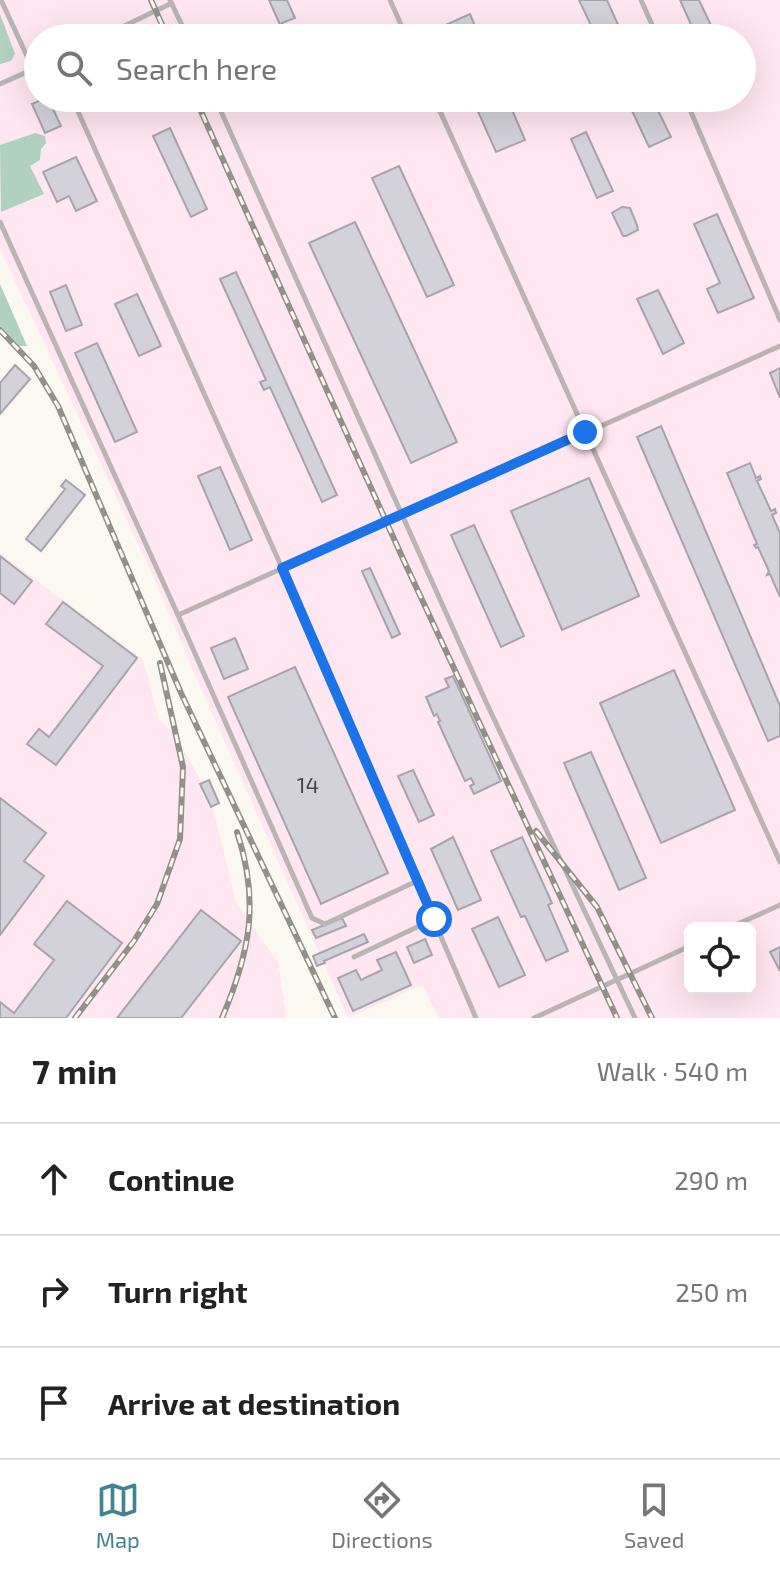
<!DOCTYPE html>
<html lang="en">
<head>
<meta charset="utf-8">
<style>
	body { margin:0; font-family:"Exo 2",sans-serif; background:#f6f6f6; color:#222 }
	.controls { position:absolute; right:24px; bottom:24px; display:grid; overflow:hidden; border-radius:12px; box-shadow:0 8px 32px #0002 }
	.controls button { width:72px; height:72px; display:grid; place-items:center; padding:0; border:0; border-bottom:2px solid #e0e0e0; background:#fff; color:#222; font:40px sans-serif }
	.stop { position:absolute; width:24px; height:24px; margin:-18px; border:6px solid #1a73e8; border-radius:50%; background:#fff }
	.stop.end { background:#1a73e8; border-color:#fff; box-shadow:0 2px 8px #0008 }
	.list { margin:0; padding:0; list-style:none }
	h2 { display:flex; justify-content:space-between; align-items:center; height:104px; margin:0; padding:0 32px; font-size:34px }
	h2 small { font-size:26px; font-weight:400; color:#767676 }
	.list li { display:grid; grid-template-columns:52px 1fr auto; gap:24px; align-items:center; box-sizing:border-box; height:112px; padding:0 32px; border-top:2px solid #e0e0e0 }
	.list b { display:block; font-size:30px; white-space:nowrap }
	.list em { font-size:26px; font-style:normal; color:#767676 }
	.icon { flex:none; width:44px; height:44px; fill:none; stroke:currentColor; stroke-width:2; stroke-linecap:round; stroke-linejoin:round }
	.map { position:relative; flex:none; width:780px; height:1018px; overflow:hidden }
	.search { position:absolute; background:#fff; box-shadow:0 8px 32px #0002; left:24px; right:24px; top:24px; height:88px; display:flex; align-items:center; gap:20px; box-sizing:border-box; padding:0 28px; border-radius:44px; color:#767676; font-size:30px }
	.sheet { height:440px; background:#fff }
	nav { display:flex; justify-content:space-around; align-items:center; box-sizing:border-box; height:112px; border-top:2px solid #e0e0e0; background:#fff; font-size:22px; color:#767676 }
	nav a { display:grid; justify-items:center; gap:4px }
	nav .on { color:#408493 }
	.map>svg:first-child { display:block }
	.industrial { fill:#ffe6f0; fill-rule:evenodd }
	.green { fill:#b0d1c0 }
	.building { fill:#d3d1d9; stroke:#a6a4ac; stroke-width:2 }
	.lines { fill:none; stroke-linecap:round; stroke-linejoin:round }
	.lane { stroke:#b9b5b5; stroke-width:5 }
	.rail-casing { stroke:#92908b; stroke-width:6 }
	.rail { stroke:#faf8f0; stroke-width:3; stroke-dasharray:9; stroke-linecap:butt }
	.route { stroke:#1a73e8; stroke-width:10 }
	.labels { text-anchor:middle; stroke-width:6; stroke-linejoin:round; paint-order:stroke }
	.number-label { font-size:22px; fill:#484647 }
</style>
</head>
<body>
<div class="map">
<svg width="780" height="1018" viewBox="0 0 780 1018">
	<rect width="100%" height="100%" fill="#faf8f0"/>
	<!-- industrial -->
	<g class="industrial">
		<path d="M0 0H780V1018H439L422 985 348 1018 192 668 152 573 0 249ZM38 38H742V98H38ZM690 928H750V988H690Z"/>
		<polygon points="0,553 143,660 159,719 177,737 211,800 236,902 278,963 286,1013 285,1018 0,1018"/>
	</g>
	<!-- green -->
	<g class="green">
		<polygon points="0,14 15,54 11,61 0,64"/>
		<polygon points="35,133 45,136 46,143 41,149 40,160 30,166 44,194 1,212 0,145"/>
		<polygon points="0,284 27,346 19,346 0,326"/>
	</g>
	<!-- building -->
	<g class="building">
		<polygon points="269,0 287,0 295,18 282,23 281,27"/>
		<polygon points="579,0 607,0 624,38 597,38"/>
		<polygon points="680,0 699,0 717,38 697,38"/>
		<polygon points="470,14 480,38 446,38 441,27"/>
		<polygon points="45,98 48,98 61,126 45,133 32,104"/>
		<polygon points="472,98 507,98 525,140 496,152"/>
		<polygon points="626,98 652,98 671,137 649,147"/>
		<polygon points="170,128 207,209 191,217 153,136"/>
		<polygon points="586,132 613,191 597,198 571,139"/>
		<polygon points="76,157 97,201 76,211 69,196 57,202 43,172"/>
		<polygon points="399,166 454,285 427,297 372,178"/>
		<polygon points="622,207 630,208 637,225 638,230 626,236 623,236 612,213"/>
		<polygon points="717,214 754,298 718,313 707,289 720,283 694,224"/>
		<polygon points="355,222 457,442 411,463 309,243"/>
		<polygon points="236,272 337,495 322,502 270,387 264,390 260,382 266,380 220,279"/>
		<polygon points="66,285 82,325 66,331 50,292"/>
		<polygon points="658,290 684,343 663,354 637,299"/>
		<polygon points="137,294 161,346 139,356 115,304"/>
		<polygon points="97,343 137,432 115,442 75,353"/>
		<polygon points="15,365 30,379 0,414 0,383"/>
		<polygon points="780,368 780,398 770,373"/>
		<polygon points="661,426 780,706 780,736 768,741 637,437"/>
		<polygon points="750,463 756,478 760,476 761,479 757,481 771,511 775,509 776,513 772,515 780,533 780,597 770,574 767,575 769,571 758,547 756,548 754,545 757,544 727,473"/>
		<polygon points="220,467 252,540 230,550 198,476"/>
		<polygon points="589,478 639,596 562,630 511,511"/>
		<polygon points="66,480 85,495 41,551 26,539 65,489 61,486"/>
		<polygon points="474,525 524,636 501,647 451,535"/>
		<polygon points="0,556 32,581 14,604 0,593"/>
		<polygon points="370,568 400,634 392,638 362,571"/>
		<polygon points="63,602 137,658 56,765 27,744 39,729 49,737 103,666 46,624"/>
		<polygon points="235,638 248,669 224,679 211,648"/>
		<polygon points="295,667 388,873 321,904 228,697"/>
		<polygon points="674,670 735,810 661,843 600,703"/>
		<polygon points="453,676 501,781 474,794 470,786 474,784 471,778 465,781 438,722 440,721 437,714 434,716 426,697 449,687 445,679"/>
		<polygon points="591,752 646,878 619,890 564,763"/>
		<polygon points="413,770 434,815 419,822 398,776"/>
		<polygon points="209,780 219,803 211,807 200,784"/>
		<polygon points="0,798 46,833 24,861 44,876 0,935"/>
		<polygon points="453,837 481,900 458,910 431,849"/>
		<polygon points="522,837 552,903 548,905 568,951 546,961 525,916 521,917 491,851"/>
		<polygon points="67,901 122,943 66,1018 0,1018 0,1002 14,1013 54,960 34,944"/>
		<polygon points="201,910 241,941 181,1018 117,1018"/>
		<polygon points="498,917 525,975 499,987 472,929"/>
		<polygon points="342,918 346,926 316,938 312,930"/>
		<polygon points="364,934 368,942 324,961 325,963 317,966 313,956"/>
		<polygon points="425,939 432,955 414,963 407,947"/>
		<polygon points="780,947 780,971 770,952"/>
		<polygon points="396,952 411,985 353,1011 338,978 356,970 361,980 382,970 377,960"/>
	</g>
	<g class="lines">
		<!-- lane -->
		<g class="lane">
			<polyline points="1,0 33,69"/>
			<polyline points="170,0 188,38"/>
			<polyline points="390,0 407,38"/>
			<polyline points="641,0 658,38"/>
			<polyline points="99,38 172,3"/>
			<polyline points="0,84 38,67"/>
			<polyline points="72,98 282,568 476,1018"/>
			<polyline points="215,98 486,702 635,1018"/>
			<polyline points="434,98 780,862"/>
			<polyline points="685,98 780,320"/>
			<polyline points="0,222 178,615 312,918 325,924 417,881"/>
			<polyline points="178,615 780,346"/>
			<polyline points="729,928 780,905"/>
			<polyline points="354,957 434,919"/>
			<polyline points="534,1018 690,946"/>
		</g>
		<defs>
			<g id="rail">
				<polyline points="151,0 168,38"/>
				<polyline points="195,98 404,561 617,1018"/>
				<polyline points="0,330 34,366 58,406 181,693 335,1018"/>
				<polyline points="536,831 597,907 652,1018"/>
				<polyline points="75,1018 134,941 157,904 180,839 183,767 160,663"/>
				<path d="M222 1018C250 952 260 902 237 832"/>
			</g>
		</defs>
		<!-- rail casing -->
		<use href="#rail" class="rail-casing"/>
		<!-- rail -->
		<use href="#rail" class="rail"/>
	</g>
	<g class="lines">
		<!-- route -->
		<polyline class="route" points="434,919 282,568 585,432"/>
	</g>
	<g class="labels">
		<!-- number labels -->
		<g class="number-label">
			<text x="308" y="793">14</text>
		</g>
	</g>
</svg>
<div class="controls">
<button><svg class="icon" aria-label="locate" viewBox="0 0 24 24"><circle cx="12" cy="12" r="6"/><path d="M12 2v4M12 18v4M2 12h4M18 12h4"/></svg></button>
</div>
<div class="stop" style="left:434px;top:919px"></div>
<div class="stop end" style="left:585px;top:432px"></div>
<div class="search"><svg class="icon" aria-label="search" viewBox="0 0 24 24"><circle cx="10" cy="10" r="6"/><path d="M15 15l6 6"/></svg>Search here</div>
</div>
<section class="sheet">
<h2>7 min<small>Walk · 540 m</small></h2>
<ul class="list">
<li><svg class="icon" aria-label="ahead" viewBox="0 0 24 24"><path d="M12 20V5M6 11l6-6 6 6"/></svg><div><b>Continue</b></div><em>290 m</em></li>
<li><svg class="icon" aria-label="right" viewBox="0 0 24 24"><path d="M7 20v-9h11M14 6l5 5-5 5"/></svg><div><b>Turn right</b></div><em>250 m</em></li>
<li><svg class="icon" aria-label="arrive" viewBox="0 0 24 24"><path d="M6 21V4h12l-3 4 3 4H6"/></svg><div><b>Arrive at destination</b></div></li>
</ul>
</section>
<nav>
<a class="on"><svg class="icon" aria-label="map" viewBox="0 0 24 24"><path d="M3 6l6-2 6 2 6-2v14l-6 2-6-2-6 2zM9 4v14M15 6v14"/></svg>Map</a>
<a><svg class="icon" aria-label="directions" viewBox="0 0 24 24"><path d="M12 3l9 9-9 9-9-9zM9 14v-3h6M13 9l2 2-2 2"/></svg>Directions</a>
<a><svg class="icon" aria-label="saved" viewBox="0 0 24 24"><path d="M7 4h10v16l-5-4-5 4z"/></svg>Saved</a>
</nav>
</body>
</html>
